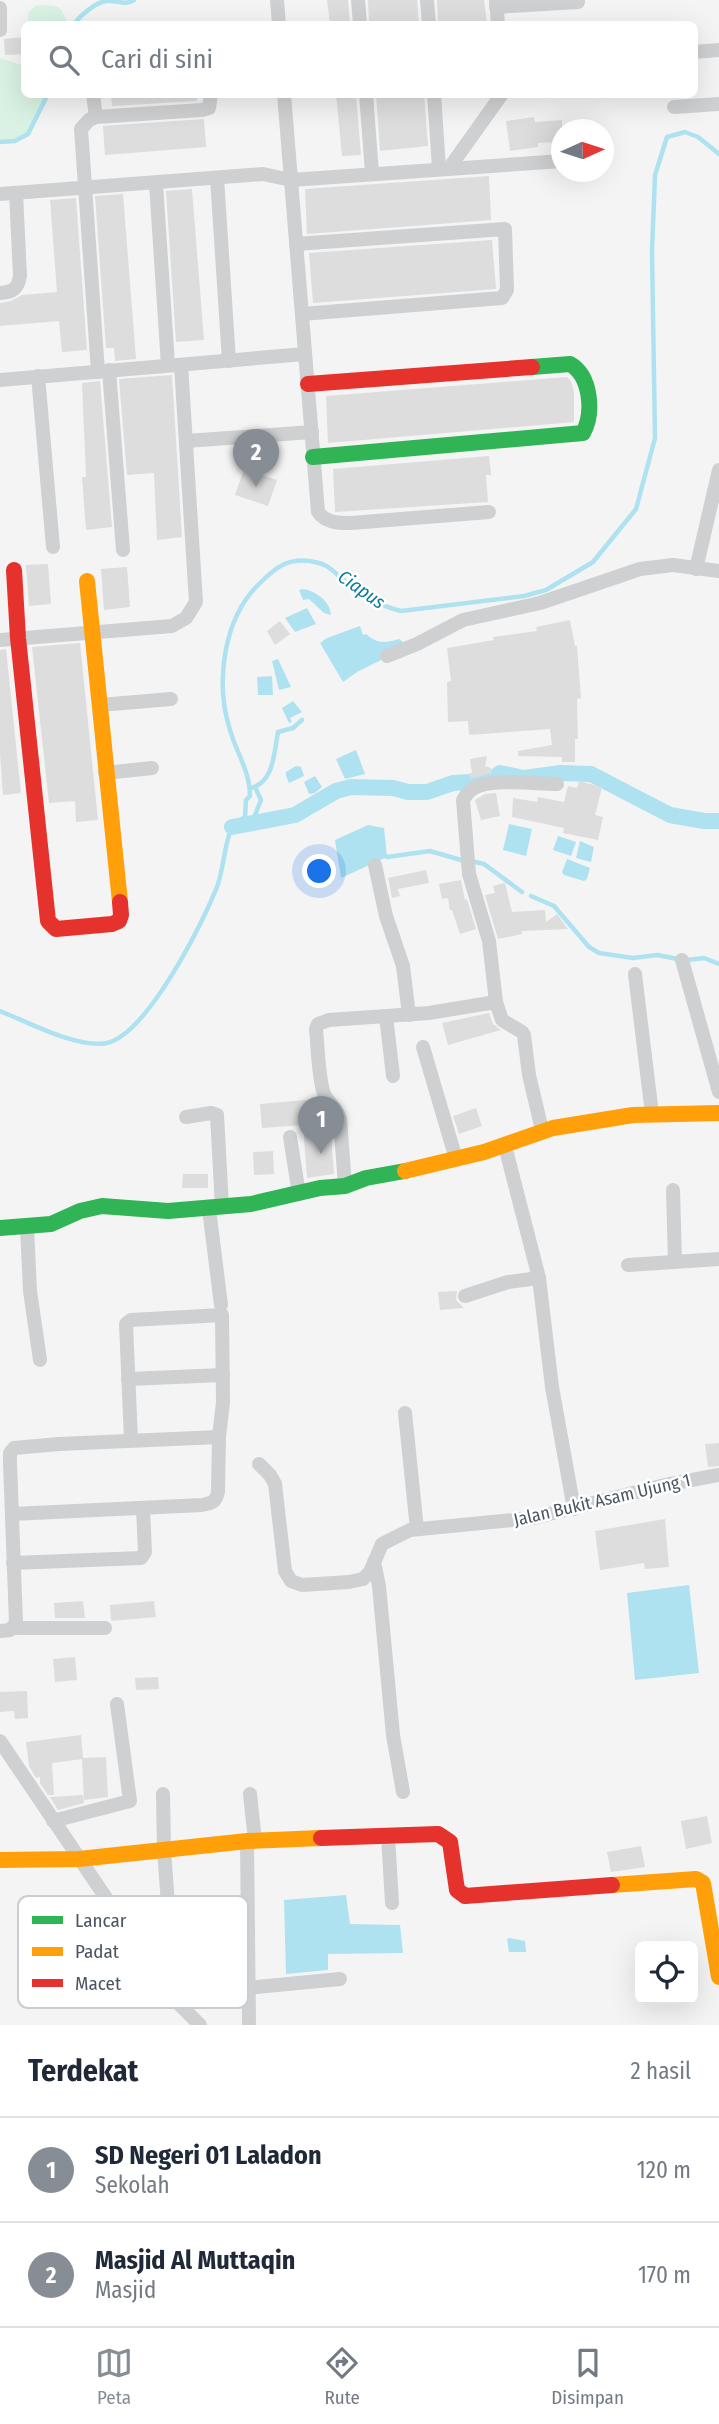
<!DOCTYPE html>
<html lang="id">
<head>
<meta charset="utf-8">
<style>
	body { margin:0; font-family:"Fira Sans Condensed",sans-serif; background:#f2f2f3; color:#1f2937 }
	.controls { position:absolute; right:21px; bottom:21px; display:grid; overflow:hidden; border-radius:10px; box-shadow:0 7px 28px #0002 }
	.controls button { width:63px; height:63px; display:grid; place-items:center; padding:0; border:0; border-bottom:2px solid #e0e1e3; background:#fff; color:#1f2937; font:35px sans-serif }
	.compass { position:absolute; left:551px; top:119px; width:63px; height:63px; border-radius:50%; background:#fff; box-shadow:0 7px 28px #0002; rotate:87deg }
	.you { position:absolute; left:320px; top:872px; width:24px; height:24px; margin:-18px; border:5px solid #fff; border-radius:50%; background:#1a73e8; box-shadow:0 0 0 10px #1a73e833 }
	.badge { display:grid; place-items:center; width:46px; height:46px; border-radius:50%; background:#868d94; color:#fff; font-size:23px; font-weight:700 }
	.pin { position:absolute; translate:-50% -58px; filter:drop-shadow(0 2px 4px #0008) }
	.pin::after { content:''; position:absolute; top:37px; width:24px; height:21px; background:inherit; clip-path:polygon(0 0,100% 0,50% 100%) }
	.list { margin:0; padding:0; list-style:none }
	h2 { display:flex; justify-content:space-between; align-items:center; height:91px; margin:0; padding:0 28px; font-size:30px }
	h2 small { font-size:23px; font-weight:400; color:#747a83 }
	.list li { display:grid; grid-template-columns:46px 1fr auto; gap:21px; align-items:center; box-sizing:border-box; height:105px; padding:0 28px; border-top:2px solid #e0e1e3 }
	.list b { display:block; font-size:26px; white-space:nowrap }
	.list p { margin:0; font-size:23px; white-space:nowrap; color:#747a83 }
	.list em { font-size:23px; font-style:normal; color:#747a83 }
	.icon { flex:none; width:38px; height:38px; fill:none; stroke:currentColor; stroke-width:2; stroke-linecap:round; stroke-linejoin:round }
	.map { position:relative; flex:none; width:719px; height:2025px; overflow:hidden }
	.search { position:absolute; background:#fff; box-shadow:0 7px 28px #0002; left:21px; right:21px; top:21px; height:77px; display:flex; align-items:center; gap:18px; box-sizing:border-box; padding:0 24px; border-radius:10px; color:#747a83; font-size:26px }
	.sheet { height:301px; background:#fff }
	nav { display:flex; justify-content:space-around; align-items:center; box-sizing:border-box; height:98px; border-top:2px solid #e0e1e3; background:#fff; font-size:19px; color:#747a83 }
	nav a { display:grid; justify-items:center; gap:4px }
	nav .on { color:#868d94 }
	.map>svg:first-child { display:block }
	.green { fill:#d9f2e3 }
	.water { fill:#aee2f0 }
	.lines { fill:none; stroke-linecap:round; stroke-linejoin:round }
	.stream { stroke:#aee2f0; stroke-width:4.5 }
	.canal { stroke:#aee2f0; stroke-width:16 }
	.building { fill:#ddddde }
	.street { stroke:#ced0d2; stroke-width:14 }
	.fast { stroke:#30b455; stroke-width:16 }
	.slow { stroke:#ff9f0a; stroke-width:16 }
	.jam { stroke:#e5322d; stroke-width:16 }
	.labels { text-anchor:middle; stroke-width:5; stroke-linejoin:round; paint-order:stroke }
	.street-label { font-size:18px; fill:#4a5661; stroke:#fff }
	.water-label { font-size:19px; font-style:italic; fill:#0c7c9b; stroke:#fff }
	.key { fill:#fff; stroke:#c9ccd0; stroke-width:2 }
	.key-label { font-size:19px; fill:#4a5661 }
</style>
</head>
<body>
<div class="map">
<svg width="719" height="2025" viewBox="0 0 719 2025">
	<rect width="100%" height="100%" fill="#f4f4f4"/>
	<!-- green -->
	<g class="green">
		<path d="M41 5C64 6 58 6 69 24H28V13L35 6Z"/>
		<polygon points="0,58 24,66 24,94 48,95 27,133 15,140 0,141"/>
	</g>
	<!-- water -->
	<g class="water">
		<path d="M303 589C316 591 330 601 331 615L324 613 309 599 303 600 299 590Z"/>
		<polygon points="307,608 316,624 295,632 285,618"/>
		<path d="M360 626 363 635 366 634C377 644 385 643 399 639L403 642 387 657 357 672 343 682 320 643 327 638Z"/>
		<polygon points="278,659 291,687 279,690 272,661"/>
		<polygon points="272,676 273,695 258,695 257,677"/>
		<polygon points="293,701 302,712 290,718 292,722 289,723 282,708"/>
		<polygon points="356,750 365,774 345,779 336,759"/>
		<polygon points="296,766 301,767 304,776 289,783 286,776 286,772"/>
		<polygon points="315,776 322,787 315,793 309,794 304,782"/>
		<polygon points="509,824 532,829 526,856 503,850"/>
		<polygon points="368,825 384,828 387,857 341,878 335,840"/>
		<polygon points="558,836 576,842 571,856 553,850"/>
		<polygon points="580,841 594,847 591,862 576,858"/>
		<polygon points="567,859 590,868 587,879 584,881 564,875 562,872"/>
		<polygon points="689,1585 699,1673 635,1680 627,1593"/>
		<polygon points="346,1895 350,1924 400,1925 403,1953 328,1954 328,1970 286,1974 284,1900"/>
		<polygon points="509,1938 525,1941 526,1952 509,1952 507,1939"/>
	</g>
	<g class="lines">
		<!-- stream -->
		<g class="stream">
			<path d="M74 24C80 16 95 2 107 1 118 0 124 6 134 0"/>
			<polyline points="0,142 15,141 28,134 48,94"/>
			<path d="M250 788C274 784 274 752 278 732L293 728 302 720"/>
			<polyline points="248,824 255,815 261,800 255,787"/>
			<polyline points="387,857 430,851 461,860"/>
			<polyline points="471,861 484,864 522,892"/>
			<polyline points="531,896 554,906 589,947 599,953 633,958 657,955 678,959"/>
			<polyline points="687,960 704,958 719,964"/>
			<path d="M0 1011C28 1022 78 1049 107 1043 147 1034 204 922 218 884 223 870 226 837 232 827 235 823 242 819 245 817L246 800 250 796C250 771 236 752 230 730 215 683 223 619 259 584 275 568 288 556 315 562 327 564 332 570 341 578 358 593 380 606 401 611L524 596 546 590 593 562 636 509 655 438 652 251 655 175 667 137 685 132 698 137 719 154"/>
		</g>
		<!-- canal -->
		<polyline class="canal" points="232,827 295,815 336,791 351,787 393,788 408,792 427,792 453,783 490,781 500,773 524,778 561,773 591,774 670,815 704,821 719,821"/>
	</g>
	<!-- building -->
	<g class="building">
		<polygon points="327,0 348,0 350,24 330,24"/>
		<polygon points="368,0 417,0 419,24 369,24"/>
		<polygon points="437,0 484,0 487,24 438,24"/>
		<polygon points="24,37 24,54 5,55 4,39"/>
		<polygon points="111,94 197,94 197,101 112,106"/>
		<polygon points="336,94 356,94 361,155 342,156"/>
		<polygon points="376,94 424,94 428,146 380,151"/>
		<polygon points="534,117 535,122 562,120 562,142 538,143 538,147 510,151 506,121"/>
		<polygon points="204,119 206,147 105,155 103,126"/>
		<polygon points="489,176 491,220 307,234 305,189"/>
		<polygon points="192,189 204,340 176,342 166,191"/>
		<polygon points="123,194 136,359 115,361 114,348 106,348 95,196"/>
		<polygon points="76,198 87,350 62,352 59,321 0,326 0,303 11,301 22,295 57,292 50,200"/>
		<polygon points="492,240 496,289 313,303 309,253"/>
		<polygon points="172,375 182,537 157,540 154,473 127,475 119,379"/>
		<polygon points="567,377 571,381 574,392 574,422 328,443 326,396"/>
		<polygon points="100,381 112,527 86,530 82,477 86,477 82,383"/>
		<polygon points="489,456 491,475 486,475 488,502 335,512 333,469"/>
		<polygon points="244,469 277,480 268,506 235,495"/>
		<polygon points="48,564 51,604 29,606 26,565"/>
		<polygon points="127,567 130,607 104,610 101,569"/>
		<polygon points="570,620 575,646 577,646 581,698 577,699 578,739 575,739 575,762 562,762 562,757 518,756 518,751 552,745 550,729 469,735 468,721 448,722 447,682 451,681 447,648 494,640 493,637 537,631 536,627"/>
		<polygon points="280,621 290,634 275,645 267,631"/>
		<polygon points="80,643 98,820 76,822 75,801 49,803 32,647"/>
		<polygon points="6,649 21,793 3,795 0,754 0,650"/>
		<polygon points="487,756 485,766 491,768 492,773 470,779 469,773 472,773 470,759"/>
		<polygon points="579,781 602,787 595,815 603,817 598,840 563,833 564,828 512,817 513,798 537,802 538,797 564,802 568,786 577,788"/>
		<polygon points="496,793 500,816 481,820 475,800 485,794"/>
		<polygon points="426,870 429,883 398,889 400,896 392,898 388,878"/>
		<polygon points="461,880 465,900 467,899 476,929 460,934 452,910 450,910 448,898 442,899 439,884"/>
		<polygon points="505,883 512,912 545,910 546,922 557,914 568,929 522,931 522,934 498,939 485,895 495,893 493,886"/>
		<polygon points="489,1013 493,1024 501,1030 448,1045 442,1023"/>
		<polygon points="316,1099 326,1113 326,1118 329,1118 330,1121 334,1174 307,1178 303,1125 262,1128 260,1104"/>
		<polygon points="476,1108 482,1126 459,1134 453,1116"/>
		<polygon points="273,1151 274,1174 254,1175 253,1152"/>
		<polygon points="183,1174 208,1174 208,1188 182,1188"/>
		<polygon points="457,1291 456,1300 464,1308 440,1310 438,1292"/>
		<polygon points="719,1443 719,1466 708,1467 705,1444"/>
		<polygon points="665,1519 669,1567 645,1569 644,1563 600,1570 595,1531"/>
		<polygon points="83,1601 85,1618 55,1618 54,1603"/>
		<polygon points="154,1601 156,1617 111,1621 110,1605"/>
		<polygon points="75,1657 77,1680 55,1682 53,1659"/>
		<polygon points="158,1677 159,1689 136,1690 135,1678"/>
		<polygon points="27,1691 28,1718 15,1719 14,1711 0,1712 0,1692"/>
		<polygon points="81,1735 83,1758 106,1757 108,1797 84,1800 82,1759 52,1763 54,1795 48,1795 40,1783 40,1777 36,1778 29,1766 26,1742"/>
		<polygon points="83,1795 84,1803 58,1810 50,1797"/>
		<polygon points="707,1816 712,1843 686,1849 681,1821"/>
		<polygon points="641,1846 645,1867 611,1872 607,1852"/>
	</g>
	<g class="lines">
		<!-- street -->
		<g class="street">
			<polyline points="277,0 279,24"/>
			<polyline points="358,0 360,24"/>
			<polyline points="427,0 429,24"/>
			<polyline points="496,0 498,24"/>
			<polyline points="496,7 578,2"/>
			<polyline points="0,8 0,30"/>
			<polyline points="694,52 719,50"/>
			<polyline points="93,94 96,117"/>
			<path d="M284 94 318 512C326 523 338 523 351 523L489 512"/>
			<polyline points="366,94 372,173"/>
			<polyline points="434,94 439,168"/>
			<polyline points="674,107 719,104"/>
			<polyline points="450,167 502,94"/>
			<polyline points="217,178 229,361"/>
			<polyline points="156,184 168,365"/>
			<polyline points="0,194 263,174 291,180 562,161"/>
			<polyline points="296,244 505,229 507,290 502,298 302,314"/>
			<path d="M0 293C13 292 18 289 20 276L16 193"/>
			<polyline points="109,370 123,550"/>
			<polyline points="98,372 81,129 89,120 96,117 202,110 209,108 211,94"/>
			<polyline points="38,376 53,547"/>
			<polyline points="0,380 305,354"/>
			<polyline points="186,441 312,432"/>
			<polyline points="696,569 719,470"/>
			<polyline points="0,640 172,626 186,618 196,602 181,365"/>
			<polyline points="387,656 417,644 463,620 540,603 640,569 673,565 719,571"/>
			<polyline points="100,705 171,699"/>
			<polyline points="105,773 152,768"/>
			<polyline points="375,865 386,916 403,966 409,1015"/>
			<polyline points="682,960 719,1092"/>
			<polyline points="635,974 652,1114"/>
			<polyline points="386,1016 393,1076"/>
			<polyline points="423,1047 456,1159"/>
			<polyline points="186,1117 211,1113 217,1115 222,1207"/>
			<path d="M542 1130 529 1075 524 1035 522 1032 502 1020 496 1002 489 941 469 874 463 800C466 795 469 791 474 788 493 778 534 784 557 784"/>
			<polyline points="290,1137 299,1194"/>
			<polyline points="505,1146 539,1278 552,1387 574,1509"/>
			<path d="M345 1186 340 1119C337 1107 326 1102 323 1091 318 1071 318 1049 316 1029L318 1024 329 1020 429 1013 496 1002"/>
			<polyline points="673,1190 675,1261"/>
			<polyline points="209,1209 221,1305"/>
			<polyline points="27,1227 30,1291 40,1360"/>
			<polyline points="628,1265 719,1259"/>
			<polyline points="465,1296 508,1282 539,1278"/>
			<polyline points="128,1379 223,1375"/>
			<polyline points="405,1413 417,1529"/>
			<polyline points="259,1464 270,1475 275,1484 285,1571 291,1581 302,1585 349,1582 363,1579 370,1572 382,1544 410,1530 533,1518 665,1485 719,1475"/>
			<path d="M12 1514 202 1505C212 1503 216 1502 218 1492L219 1437 223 1402 222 1315 131 1320 126 1324 131 1440"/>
			<polyline points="374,1562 379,1586 393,1735 403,1792"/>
			<polyline points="13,1563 141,1558 145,1552 143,1508"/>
			<polyline points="12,1628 105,1628"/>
			<polyline points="0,1631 10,1630 16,1623 10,1463 10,1453 14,1448 59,1444 219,1437"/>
			<polyline points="0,1741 175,2000 200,2025"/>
			<polyline points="163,1794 164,1850 175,1999"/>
			<polyline points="250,1794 255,1841"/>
			<polyline points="53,1821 130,1801 117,1704"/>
			<polyline points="388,1836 392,1903"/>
			<polyline points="247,1841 249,2025"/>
			<polyline points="247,1988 340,1979"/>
		</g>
		<!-- fast -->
		<g class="fast">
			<path d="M313 457 583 433C594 413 591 376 570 364L532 367"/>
			<polyline points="0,1228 51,1224 80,1211 102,1206 168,1211 251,1204 320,1188 345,1186 366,1178 405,1171"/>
		</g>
		<!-- slow -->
		<g class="slow">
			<polyline points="87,581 120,902"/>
			<polyline points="405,1171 484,1152 553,1128 633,1115 719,1113"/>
			<polyline points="0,1860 79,1859 247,1841 321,1838"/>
			<polyline points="612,1885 696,1879 703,1883 719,1977"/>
		</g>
		<!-- jam -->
		<g class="jam">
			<polyline points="308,384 532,367"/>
			<polyline points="14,570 18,638 48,921 56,929 112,924 119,921 121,915 120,902"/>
			<polyline points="321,1838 438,1834 450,1842 457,1890 465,1896 612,1885"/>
		</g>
	</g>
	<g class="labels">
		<!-- street labels -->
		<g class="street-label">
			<text transform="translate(602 1500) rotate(-13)" y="6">Jalan Bukit Asam Ujung 1</text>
		</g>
		<!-- water labels -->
		<g class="water-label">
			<text transform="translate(362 589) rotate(35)" y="7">Ciapus</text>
		</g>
	</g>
	<!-- legend -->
	<rect x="18" y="1896" width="230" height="112" rx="10" class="key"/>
	<rect x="32" y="1916" width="31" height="8" fill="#30b455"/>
	<rect x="32" y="1947" width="31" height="9" fill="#ff9f0a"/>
	<rect x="32" y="1979" width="31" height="8" fill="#e5322d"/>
	<g class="key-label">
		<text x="75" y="1927">Lancar</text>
		<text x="75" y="1958">Padat</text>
		<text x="75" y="1990">Macet</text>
	</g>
</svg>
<div class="controls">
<button><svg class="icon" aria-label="locate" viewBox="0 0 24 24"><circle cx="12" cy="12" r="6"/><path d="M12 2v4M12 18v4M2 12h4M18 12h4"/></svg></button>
</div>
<svg class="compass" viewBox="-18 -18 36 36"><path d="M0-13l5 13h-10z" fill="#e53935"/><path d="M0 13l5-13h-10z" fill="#747a83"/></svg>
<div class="you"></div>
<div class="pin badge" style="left:321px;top:1154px">1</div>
<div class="pin badge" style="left:256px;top:487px">2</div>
<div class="search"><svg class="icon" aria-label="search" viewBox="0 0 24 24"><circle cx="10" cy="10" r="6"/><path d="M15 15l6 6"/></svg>Cari di sini</div>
</div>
<section class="sheet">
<h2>Terdekat<small>2 hasil</small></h2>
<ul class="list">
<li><span class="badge">1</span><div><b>SD Negeri 01 Laladon</b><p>Sekolah</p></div><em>120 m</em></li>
<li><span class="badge">2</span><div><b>Masjid Al Muttaqin</b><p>Masjid</p></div><em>170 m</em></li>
</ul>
</section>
<nav>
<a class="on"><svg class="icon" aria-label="map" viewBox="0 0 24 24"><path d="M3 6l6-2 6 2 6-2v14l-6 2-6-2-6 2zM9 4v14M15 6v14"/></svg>Peta</a>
<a><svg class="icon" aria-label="directions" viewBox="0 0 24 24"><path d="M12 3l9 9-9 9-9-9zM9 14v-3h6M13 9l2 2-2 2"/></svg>Rute</a>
<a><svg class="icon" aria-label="saved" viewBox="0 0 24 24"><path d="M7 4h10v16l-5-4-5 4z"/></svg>Disimpan</a>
</nav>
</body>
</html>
